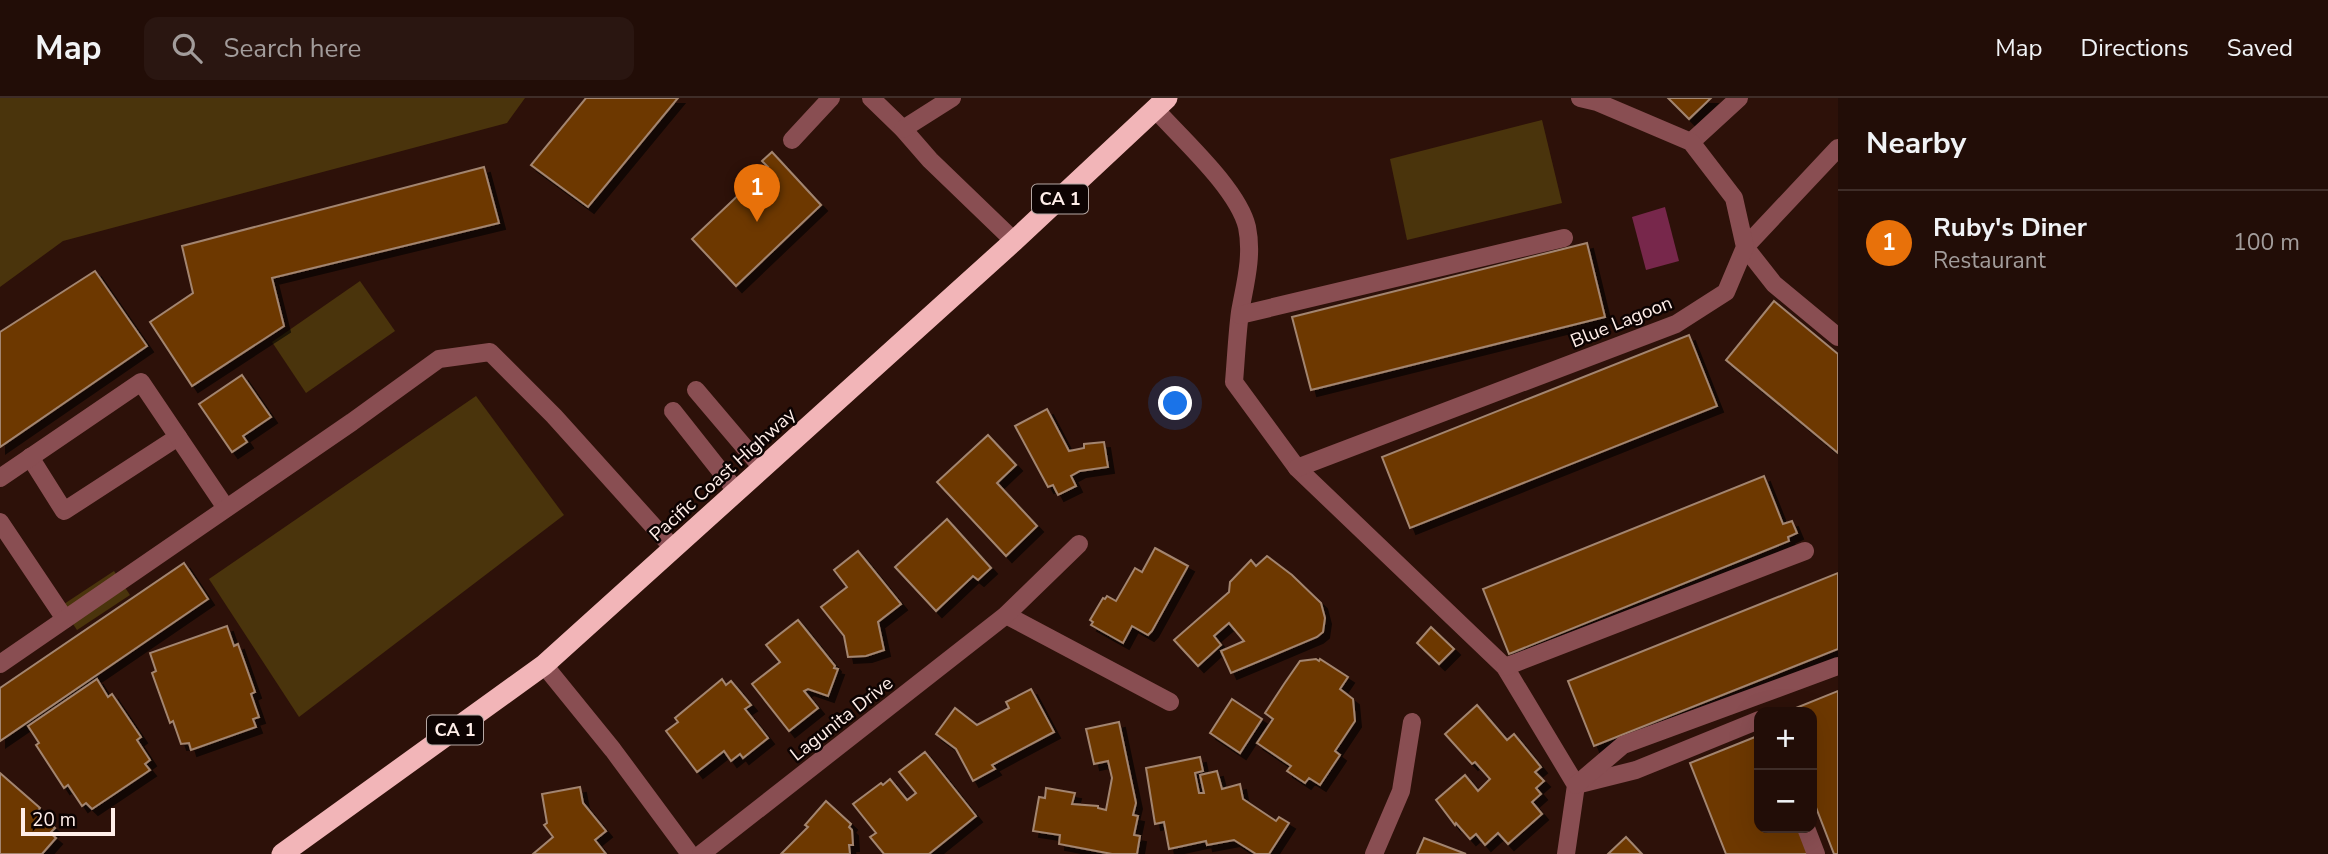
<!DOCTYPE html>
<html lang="en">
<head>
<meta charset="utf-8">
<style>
	body { margin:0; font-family:"Nunito Sans",sans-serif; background:#2a1611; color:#f1f3f6 }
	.controls { position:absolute; right:21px; bottom:21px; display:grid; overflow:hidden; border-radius:14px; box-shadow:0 7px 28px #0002 }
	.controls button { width:63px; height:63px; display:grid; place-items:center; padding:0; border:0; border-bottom:2px solid #3f2d28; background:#220d07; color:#f1f3f6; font:35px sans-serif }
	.scale { position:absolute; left:21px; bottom:18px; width:94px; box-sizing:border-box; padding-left:7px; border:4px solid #ffeee9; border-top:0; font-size:19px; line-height:24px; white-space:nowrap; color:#ffeee9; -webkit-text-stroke:5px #0d0302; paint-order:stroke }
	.you { position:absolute; left:1176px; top:306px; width:24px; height:24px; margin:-18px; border:5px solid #fff; border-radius:50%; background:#1a73e8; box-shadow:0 0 0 10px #1a73e833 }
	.badge { display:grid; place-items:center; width:46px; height:46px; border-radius:50%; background:#ea580c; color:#fff; font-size:23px; font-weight:700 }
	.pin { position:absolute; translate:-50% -58px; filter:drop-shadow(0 2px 4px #0008) }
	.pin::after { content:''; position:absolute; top:37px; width:24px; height:21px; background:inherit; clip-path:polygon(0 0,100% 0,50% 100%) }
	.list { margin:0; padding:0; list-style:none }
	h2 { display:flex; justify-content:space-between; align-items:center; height:91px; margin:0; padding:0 28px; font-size:30px }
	h2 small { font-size:23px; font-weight:400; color:#a29c9b }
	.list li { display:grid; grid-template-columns:46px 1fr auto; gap:21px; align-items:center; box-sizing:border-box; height:105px; padding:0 28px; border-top:2px solid #3f2d28 }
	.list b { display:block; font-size:26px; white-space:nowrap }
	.list p { margin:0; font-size:23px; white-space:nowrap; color:#a29c9b }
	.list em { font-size:23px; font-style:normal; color:#a29c9b }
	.icon { flex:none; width:38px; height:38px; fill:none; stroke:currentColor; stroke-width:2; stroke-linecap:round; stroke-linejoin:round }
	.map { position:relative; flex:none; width:1838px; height:756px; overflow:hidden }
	header { display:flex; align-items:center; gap:42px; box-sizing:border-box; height:98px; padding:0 35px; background:#220d07; border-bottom:2px solid #3f2d28 }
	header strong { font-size:33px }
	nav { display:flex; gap:38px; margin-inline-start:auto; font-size:24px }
	.search { width:490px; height:63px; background:#2a1611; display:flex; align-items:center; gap:18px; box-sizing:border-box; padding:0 24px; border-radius:14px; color:#a29c9b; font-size:26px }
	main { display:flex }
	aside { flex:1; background:#220d07 }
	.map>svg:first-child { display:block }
	.green { fill:#4a340c }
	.water { fill:#77274b }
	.building { fill:#6d3804; stroke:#a3856f; stroke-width:2; filter:url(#shadow) }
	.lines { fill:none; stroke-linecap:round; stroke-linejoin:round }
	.minor { stroke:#894e52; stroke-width:18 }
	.highway { stroke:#f2b5b8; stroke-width:21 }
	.labels { text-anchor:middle; stroke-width:5; stroke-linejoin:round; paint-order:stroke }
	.shield { fill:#0d0302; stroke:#b6a8a4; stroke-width:2 }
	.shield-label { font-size:18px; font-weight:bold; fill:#ffeee9 }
	.street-label { font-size:19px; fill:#ffeee9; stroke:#0d0302 }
</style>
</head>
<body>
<header>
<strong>Map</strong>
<div class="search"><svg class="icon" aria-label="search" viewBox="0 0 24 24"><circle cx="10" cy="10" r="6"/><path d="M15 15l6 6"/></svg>Search here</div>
<nav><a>Map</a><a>Directions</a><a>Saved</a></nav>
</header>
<main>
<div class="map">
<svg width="1838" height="756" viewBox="0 0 1838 756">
	<defs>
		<filter id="shadow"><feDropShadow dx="6" dy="6" stdDeviation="0" flood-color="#0009"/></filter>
	</defs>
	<rect width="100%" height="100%" fill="#2d1109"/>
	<!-- green -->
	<g class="green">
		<polygon points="0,0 525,0 507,25 63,143 0,189"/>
		<polygon points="1542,22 1562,105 1407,142 1390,61"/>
		<polygon points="360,183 395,233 306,295 272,244"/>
		<polygon points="476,298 564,417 299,619 209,481"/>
		<polygon points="114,473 130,497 77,532 61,508"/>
	</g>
	<!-- water -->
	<polygon class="water" points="1665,109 1679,163 1646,172 1632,119"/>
	<!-- building -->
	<g class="building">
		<polygon points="586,0 678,0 588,109 531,67"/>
		<polygon points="1668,0 1711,0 1689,21"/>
		<polygon points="772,54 821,107 736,188 692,141 768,69 762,63"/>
		<polygon points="484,69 499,125 272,180 284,228 192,288 150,224 193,195 182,148"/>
		<polygon points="1587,145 1605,219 1311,292 1292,219"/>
		<polygon points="95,173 147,248 0,349 0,234"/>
		<polygon points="1774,203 1838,256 1838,355 1726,262"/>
		<polygon points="1689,237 1717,308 1410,430 1382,359"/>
		<polygon points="242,277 271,319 243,338 247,344 232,354 199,306"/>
		<polygon points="1047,311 1069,353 1084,350 1084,346 1104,344 1108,369 1080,373 1071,378 1076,388 1058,397 1053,387 1048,389 1015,328"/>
		<polygon points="988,337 1016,367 997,385 1037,428 1006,458 937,384"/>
		<polygon points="1764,378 1783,426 1792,423 1797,435 1788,439 1789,443 1509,556 1483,491"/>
		<polygon points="947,421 991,470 978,482 973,478 936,513 895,469"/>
		<polygon points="1155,450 1188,468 1152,533 1148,537 1132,528 1123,545 1091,527 1093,524 1090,522 1103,500 1105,501 1107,498 1116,503 1135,470 1142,474"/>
		<polygon points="858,453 901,506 878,524 884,552 866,558 848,559 844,538 821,509 847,489 834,472"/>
		<polygon points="1267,458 1292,477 1321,505 1325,520 1323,534 1317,539 1231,575 1221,553 1244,543 1229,525 1214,538 1221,547 1198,568 1174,542 1229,494 1230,484 1251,462 1256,468"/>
		<polygon points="184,465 208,501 0,643 0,590"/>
		<polygon points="1838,475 1838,551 1594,648 1568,583"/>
		<polygon points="798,522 835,568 834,570 838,571 828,598 808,591 804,593 818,610 789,633 752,586 780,564 766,547"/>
		<polygon points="227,528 234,548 238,546 255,594 251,596 259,619 253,621 256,629 191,652 189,645 181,646 173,623 170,625 152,575 156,573 150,555"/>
		<polygon points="1431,529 1454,551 1439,566 1417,545"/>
		<polygon points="1316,561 1319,563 1320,561 1348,579 1340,591 1353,601 1355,623 1335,653 1340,657 1320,687 1309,680 1305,685 1287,673 1291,668 1257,645 1273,621 1265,615 1284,586 1300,563"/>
		<polygon points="97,581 108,599 112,596 141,639 137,642 150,662 145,666 150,672 92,711 86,705 82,708 68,687 64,690 36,647 39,645 28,628"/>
		<polygon points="722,581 726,587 731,583 751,607 745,611 768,640 743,660 740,656 731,663 724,653 697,674 666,633 678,624 675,620"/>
		<polygon points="1031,591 1054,634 992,667 995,671 973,683 956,651 936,636 955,610 977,627 1009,610 1006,604"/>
		<polygon points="1838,593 1838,756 1834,756 1812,699 1812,614 1786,614"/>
		<polygon points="1232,601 1262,621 1240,655 1210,635"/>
		<polygon points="1477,607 1507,642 1514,636 1541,669 1535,674 1544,683 1536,690 1541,696 1532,704 1542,716 1508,746 1498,735 1485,747 1476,736 1470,741 1456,725 1455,727 1436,702 1465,677 1478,693 1490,681 1475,664 1472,666 1445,636"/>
		<polygon points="1119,624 1136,705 1133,717 1138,718 1134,737 1140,738 1137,756 1112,756 1059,746 1060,737 1033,733 1039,699 1045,700 1046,690 1075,695 1072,706 1098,708 1098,710 1106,712 1112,680 1108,663 1094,666 1086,631"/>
		<polygon points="1755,639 1759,644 1759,730 1799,730 1809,756 1726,756 1690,665"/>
		<polygon points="925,654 976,718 929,756 884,756 870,739 876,735 853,706 881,685 883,687 890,681 907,702 916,695 899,674"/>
		<polygon points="1200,659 1203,673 1195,675 1199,695 1204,695 1200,677 1217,673 1222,691 1240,686 1243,701 1276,723 1279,719 1289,725 1269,756 1256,756 1234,742 1207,747 1206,743 1169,751 1164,724 1155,726 1146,670"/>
		<polygon points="0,675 40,710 37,714 55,730 50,735 56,740 42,756 0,756"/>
		<polygon points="580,689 583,705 606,733 595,742 606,756 533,756 553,739 544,727 547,725 542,696"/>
		<polygon points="826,703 851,726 849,729 852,732 853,747 849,747 850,756 781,756 808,729 805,727"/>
		<polygon points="1626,739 1642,756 1608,756"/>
		<polygon points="1424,740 1466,756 1417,756"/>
	</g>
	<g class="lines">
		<!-- minor -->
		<g class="minor">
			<polyline points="871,0 903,31 930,62 1014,143"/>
			<path d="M1155 11C1182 41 1238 91 1247 129 1253 158 1245 186 1240 214 1237 237 1236 261 1234 284L1297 370 1505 569 1576 687 1566 756"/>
			<polyline points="903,31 952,0"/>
			<polyline points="792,42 831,0"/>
			<polyline points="1691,44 1739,0"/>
			<polyline points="1838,50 1745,149 1774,186 1838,239"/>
			<polyline points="1240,217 1564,140"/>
			<polyline points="696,292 763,371"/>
			<polyline points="673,313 737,394"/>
			<polyline points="30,359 64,413 178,339"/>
			<polyline points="1297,370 1676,226 1726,194 1745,149 1734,100 1691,44 1597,4 1580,0"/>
			<polyline points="0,380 141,284 226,410"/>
			<polyline points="0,424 65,521"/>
			<polyline points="1006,517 1170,604"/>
			<polyline points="0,566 352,324 439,261 490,254 554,318 673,450"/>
			<polyline points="544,567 613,652 690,756"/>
			<polyline points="1505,569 1805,453"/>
			<polyline points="1580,686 1636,672 1759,622"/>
			<polyline points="1576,687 1623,647 1838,568"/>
			<polyline points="1806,730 1816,756"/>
			<polyline points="701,756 1006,517 1079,446"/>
			<polyline points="1374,756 1401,693 1412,624"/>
		</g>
		<!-- highway -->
		<polyline class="highway" points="282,756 544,567 1014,143 1167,0"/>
	</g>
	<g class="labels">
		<!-- shield labels -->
		<g class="shield">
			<rect x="1032" y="86.5" width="56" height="29" rx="5"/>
			<rect x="427" y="617.5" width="56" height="29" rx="5"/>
		</g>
		<g class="shield-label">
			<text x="1060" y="107">CA 1</text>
			<text x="455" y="638">CA 1</text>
		</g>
		<!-- street labels -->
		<g class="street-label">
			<text transform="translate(1621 223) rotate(-22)" y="7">Blue Lagoon</text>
			<text transform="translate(722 376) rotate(-42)" y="7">Pacific Coast Highway</text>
			<text transform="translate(841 620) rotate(-38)" y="7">Lagunita Drive</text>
		</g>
	</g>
</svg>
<div class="controls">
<button>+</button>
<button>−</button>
</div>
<div class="scale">20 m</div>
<div class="you"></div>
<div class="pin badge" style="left:757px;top:124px;background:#e8710a">1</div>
</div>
<aside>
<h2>Nearby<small></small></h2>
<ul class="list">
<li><span class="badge" style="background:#e8710a">1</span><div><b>Ruby's Diner</b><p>Restaurant</p></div><em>100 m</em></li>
</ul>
</aside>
</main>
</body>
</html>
